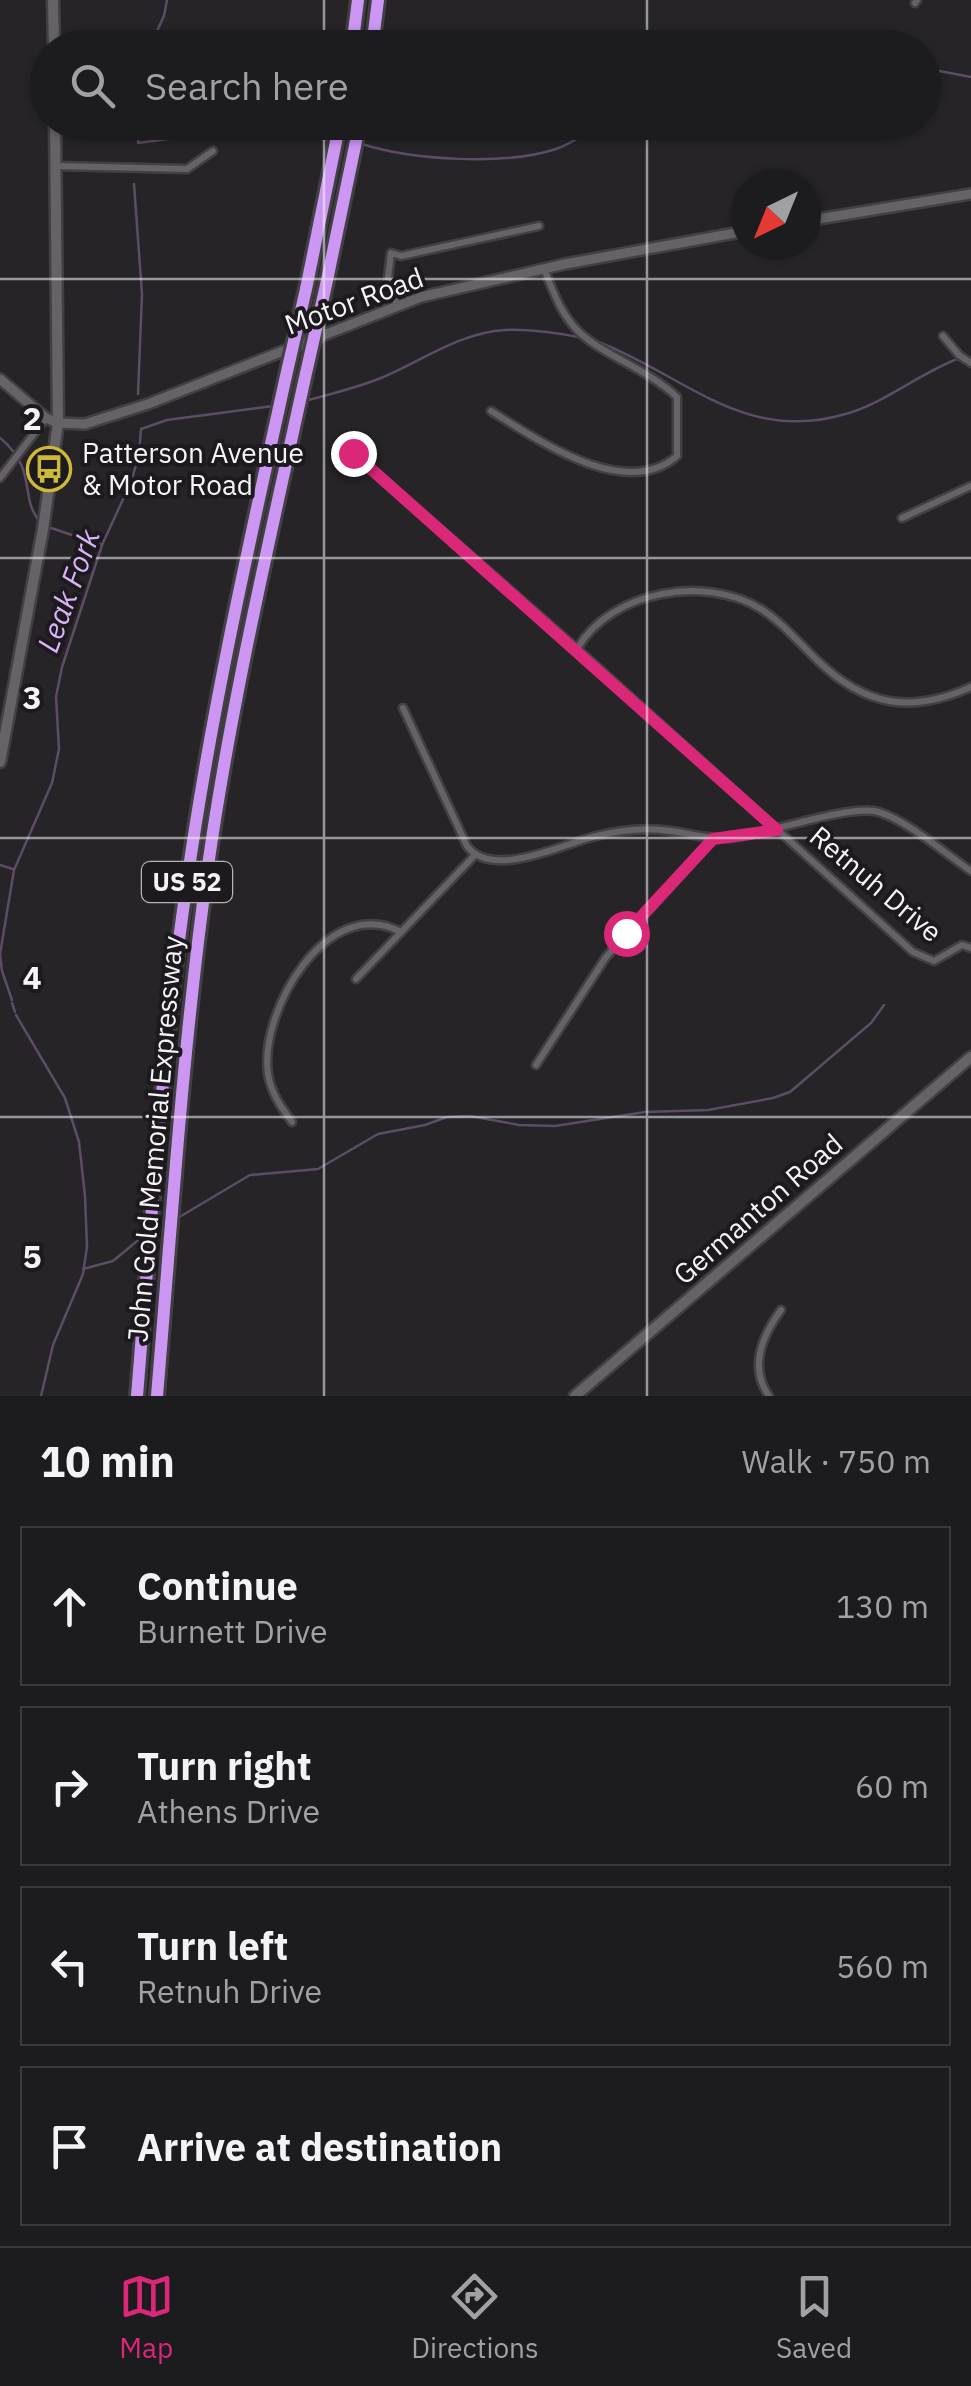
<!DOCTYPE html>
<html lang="en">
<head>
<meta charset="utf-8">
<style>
	body { margin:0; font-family:"IBM Plex Sans",sans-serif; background:#29282a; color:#f1f3f6 }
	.compass { position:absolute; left:731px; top:170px; width:90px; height:90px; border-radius:50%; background:#1c1b1d; box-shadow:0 2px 8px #0004; rotate:223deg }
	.stop { position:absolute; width:30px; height:30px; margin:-22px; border:8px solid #db2777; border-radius:50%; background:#fff }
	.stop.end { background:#db2777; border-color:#fff; box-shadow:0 2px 10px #0008 }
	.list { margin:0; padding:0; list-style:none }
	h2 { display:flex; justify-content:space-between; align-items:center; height:130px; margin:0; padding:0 40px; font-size:42px }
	h2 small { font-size:32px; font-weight:400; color:#a0a1a4 }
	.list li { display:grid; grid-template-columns:65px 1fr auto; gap:30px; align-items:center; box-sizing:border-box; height:160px; margin:0 20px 20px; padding:0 20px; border:2px solid #3a393b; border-radius:0px }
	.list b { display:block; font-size:38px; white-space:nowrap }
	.list p { margin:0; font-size:32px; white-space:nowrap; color:#a0a1a4 }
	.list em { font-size:32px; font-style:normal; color:#a0a1a4 }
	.icon { flex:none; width:55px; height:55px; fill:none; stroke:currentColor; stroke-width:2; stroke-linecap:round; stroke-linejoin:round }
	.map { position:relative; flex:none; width:971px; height:1396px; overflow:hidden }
	.search { position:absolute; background:#1c1b1d; box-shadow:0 2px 8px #0004; left:30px; right:30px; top:30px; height:110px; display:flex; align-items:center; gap:25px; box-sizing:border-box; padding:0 35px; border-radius:55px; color:#a0a1a4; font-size:38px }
	.sheet { height:850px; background:#1c1b1d }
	nav { display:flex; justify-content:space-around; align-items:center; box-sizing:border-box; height:140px; border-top:2px solid #3a393b; background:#1c1b1d; font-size:28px; color:#a0a1a4 }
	nav a { display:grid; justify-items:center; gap:5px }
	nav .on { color:#db2777 }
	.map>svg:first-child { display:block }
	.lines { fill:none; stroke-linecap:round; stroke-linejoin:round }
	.stream { stroke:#5c4d65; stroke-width:2.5 }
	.minor-casing { stroke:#424043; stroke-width:11 }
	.tertiary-casing { stroke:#424043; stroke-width:14 }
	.secondary-casing { stroke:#424043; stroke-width:15 }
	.motorway-casing { stroke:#424043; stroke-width:18 }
	.minor { stroke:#656367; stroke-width:6 }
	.tertiary { stroke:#656367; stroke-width:9 }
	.secondary { stroke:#656367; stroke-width:10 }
	.motorway { stroke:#cc97f3; stroke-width:12 }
	.motorway-bridge-casing { stroke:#424043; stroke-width:18; stroke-linecap:butt }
	.motorway-bridge { stroke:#cc97f3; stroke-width:12 }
	.route { stroke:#db2777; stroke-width:12 }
	.grid { fill:none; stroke:#f6f4f7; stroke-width:2.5; stroke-opacity:0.55 }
	.labels { text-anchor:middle; stroke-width:8; stroke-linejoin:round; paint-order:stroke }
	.shield { fill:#1c1a1e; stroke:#b5b3b6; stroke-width:2.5 }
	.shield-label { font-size:25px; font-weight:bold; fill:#f6f4f7 }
	.street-label { font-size:28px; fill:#f6f4f7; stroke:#1c1a1e }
	.poi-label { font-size:28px; fill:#f6f4f7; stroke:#1c1a1e; text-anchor:start }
	.water-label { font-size:30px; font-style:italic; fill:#d9b3f6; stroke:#1c1a1e }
	.grid-label { font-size:32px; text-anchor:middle; font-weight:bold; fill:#f6f4f7; stroke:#1c1a1e; stroke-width:8; stroke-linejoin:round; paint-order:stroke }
</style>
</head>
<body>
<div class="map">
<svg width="971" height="1396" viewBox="0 0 971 1396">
	<rect width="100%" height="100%" fill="#262427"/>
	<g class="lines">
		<!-- stream -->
		<g class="stream">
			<polyline points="149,48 164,16 167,0"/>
			<polyline points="841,48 857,45 881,48"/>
			<polyline points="924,68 971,77"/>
			<polyline points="139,122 138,143 205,134 268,132 329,140"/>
			<path d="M362 144C412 160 504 166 556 149 574 143 587 131 604 122"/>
			<polyline points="134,184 142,294 138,394"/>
			<path d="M596 341C684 374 744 446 849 413 888 401 921 372 960 358"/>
			<path d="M305 401C331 394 356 388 381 378 420 362 461 332 505 330 531 329 558 333 583 338"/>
			<path d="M0 438C39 470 18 498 41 523"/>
			<polyline points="48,527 102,545"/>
			<polyline points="0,865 13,869"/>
			<polyline points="12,1000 2,971 0,954 14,870 52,783 59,749 56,697 62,667 102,545 131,482 139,455 141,429 167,420 273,406"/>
			<polyline points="12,1003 15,1012"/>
			<polyline points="16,1015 65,1098 79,1142 85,1196 87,1247 83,1274 53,1345 41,1396"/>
			<polyline points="176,1219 250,1175 318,1169 378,1134 425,1125 447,1117 470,1116 519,1125 555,1126 645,1112 708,1110 773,1098 790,1092 871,1023 884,1005"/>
			<polyline points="83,1269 113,1261 142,1237"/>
		</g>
		<defs>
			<g id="minor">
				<polyline points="915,3 917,0"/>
				<polyline points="56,166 187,169 213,151"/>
				<polyline points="397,305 388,278 391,253 401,256 539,226"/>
				<polyline points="943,336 959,355 971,363"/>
				<path d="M491 411C538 440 625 501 677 456V397C646 368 604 356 578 331 561 314 553 291 544 269"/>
				<polyline points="353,453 577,649 913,952 934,961 962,945 971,948"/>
				<polyline points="0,478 46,418"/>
				<polyline points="902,518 971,486"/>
				<path d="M577 649C611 590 706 575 761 609 783 623 799 643 818 661 865 706 911 714 971 687"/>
				<path d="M403 708 467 846C492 880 563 844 596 836 620 830 646 827 671 831 692 834 711 840 732 838 769 833 842 807 874 811 902 816 947 855 971 871"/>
				<polyline points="356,979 475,855"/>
				<polyline points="536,1065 606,957 712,840"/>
				<path d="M292 1122C281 1107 271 1093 268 1074 259 1011 327 893 401 932"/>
				<path d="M769 1396C749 1368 762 1336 781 1310"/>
			</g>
			<g id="tertiary">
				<polyline points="806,221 971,194"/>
				<polyline points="0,379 46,418 58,423 85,424 148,404 421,297 565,264 746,231"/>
			</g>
			<g id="secondary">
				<polyline points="53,0 54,48"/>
				<polyline points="0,762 43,529 58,423 55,122"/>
				<polyline points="575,1396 971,1057"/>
			</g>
			<g id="motorway">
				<polyline points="352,48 358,0"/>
				<polyline points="372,48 378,0"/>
				<polyline points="326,285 360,122"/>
				<polyline points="306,289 340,122"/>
				<path d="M137 1396C151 1225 162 1052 187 882 211 712 249 544 286 376"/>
				<path d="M157 1396C172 1219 183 1042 208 866 231 703 269 543 304 382"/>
			</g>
		</defs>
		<!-- minor casing -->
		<use href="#minor" class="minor-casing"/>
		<!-- tertiary casing -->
		<use href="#tertiary" class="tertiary-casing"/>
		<!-- secondary casing -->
		<use href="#secondary" class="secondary-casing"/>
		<!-- motorway casing -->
		<use href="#motorway" class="motorway-casing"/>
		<!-- minor -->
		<use href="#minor" class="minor"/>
		<!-- tertiary -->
		<use href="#tertiary" class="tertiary"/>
		<!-- secondary -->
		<use href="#secondary" class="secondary"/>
		<!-- motorway -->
		<use href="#motorway" class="motorway"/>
		<defs>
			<g id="motorway-bridge">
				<polyline points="286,376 306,289"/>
				<polyline points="304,382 326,285"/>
			</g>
		</defs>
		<!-- motorway-bridge casing -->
		<use href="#motorway-bridge" class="motorway-bridge-casing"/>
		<!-- motorway-bridge -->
		<use href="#motorway-bridge" class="motorway-bridge"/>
	</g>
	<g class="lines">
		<!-- route -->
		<polyline class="route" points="353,453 777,830 713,839 626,933"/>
	</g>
	<!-- grid -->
	<path class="grid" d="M324 0V48M647 0V48M324 122V1396M647 122V1396M0 279H971M0 558H971M0 838H971M0 1117H971"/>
	<!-- icons -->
	<defs>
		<symbol id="bus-ring" viewBox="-11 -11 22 22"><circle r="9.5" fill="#1c1a1e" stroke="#cdb938" stroke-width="1.5"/><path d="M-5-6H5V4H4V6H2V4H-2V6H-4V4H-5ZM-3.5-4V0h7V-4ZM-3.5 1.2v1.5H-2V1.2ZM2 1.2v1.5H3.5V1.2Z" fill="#cdb938"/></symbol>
	</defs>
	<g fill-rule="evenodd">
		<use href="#bus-ring" x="24" y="444" width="50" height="50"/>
	</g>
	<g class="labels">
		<!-- shield labels -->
		<rect class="shield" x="142" y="862" width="90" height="40" rx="8"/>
		<g class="shield-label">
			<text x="187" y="891">US 52</text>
		</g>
		<!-- street labels -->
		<g class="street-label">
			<text transform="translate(354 301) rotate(-20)" y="10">Motor Road</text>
			<text transform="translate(876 884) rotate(40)" y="10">Retnuh Drive</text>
			<text transform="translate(155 1139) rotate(-85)" y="10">John Gold Memorial Expressway</text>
			<text transform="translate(758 1209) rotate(-41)" y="10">Germanton Road</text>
		</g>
		<!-- poi labels -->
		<g class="poi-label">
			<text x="82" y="463">Patterson Avenue<tspan x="82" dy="32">&amp; Motor Road</tspan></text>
		</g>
		<!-- water labels -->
		<g class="water-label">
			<text transform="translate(69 591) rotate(-70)" y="10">Leak Fork</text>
		</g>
	</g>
	<g class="grid-label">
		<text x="32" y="430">2</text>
		<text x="32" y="709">3</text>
		<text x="32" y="989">4</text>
		<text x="32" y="1268">5</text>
	</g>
</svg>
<svg class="compass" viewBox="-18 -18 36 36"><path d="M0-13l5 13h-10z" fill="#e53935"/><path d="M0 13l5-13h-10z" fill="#a0a1a4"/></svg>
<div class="stop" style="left:626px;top:933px"></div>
<div class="stop end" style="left:353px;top:453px"></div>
<div class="search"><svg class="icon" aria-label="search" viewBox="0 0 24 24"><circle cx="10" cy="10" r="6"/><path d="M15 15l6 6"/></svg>Search here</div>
</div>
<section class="sheet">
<h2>10 min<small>Walk · 750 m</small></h2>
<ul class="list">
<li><svg class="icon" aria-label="ahead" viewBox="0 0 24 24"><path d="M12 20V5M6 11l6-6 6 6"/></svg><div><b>Continue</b><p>Burnett Drive</p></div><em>130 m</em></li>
<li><svg class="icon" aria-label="right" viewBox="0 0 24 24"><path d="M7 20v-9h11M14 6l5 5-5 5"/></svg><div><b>Turn right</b><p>Athens Drive</p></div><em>60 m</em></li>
<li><svg class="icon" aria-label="left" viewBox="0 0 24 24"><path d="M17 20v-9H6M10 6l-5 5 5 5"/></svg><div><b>Turn left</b><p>Retnuh Drive</p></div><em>560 m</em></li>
<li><svg class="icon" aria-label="arrive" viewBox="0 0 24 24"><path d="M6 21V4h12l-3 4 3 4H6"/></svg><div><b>Arrive at destination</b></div></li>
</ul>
</section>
<nav>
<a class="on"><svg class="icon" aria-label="map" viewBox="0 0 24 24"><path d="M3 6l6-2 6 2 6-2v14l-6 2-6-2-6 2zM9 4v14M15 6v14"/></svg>Map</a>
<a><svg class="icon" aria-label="directions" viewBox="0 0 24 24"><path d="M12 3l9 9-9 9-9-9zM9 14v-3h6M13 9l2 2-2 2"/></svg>Directions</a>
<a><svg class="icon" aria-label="saved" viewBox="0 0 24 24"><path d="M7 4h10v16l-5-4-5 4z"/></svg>Saved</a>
</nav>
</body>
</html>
